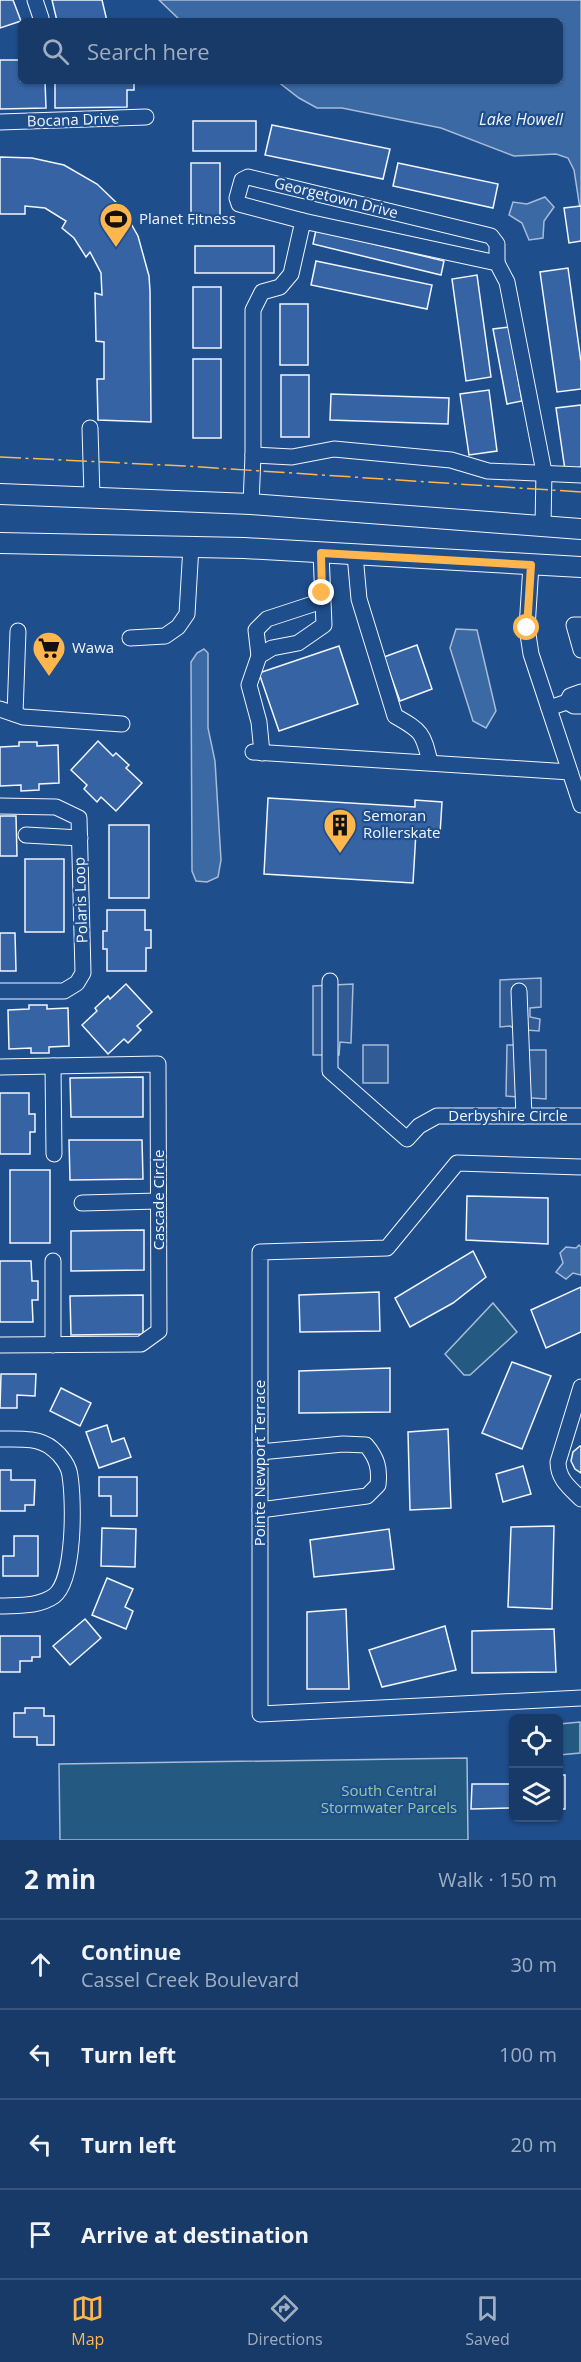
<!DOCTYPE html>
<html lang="en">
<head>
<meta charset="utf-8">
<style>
	body { margin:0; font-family:"Open Sans",sans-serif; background:#20416f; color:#f1f3f6 }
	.controls { position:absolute; right:18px; bottom:18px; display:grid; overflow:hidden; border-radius:9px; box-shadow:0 2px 4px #0004 }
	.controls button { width:54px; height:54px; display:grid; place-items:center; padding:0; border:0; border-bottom:2px solid #36547d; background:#173a69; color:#f1f3f6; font:30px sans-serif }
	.stop { position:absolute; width:18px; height:18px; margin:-14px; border:4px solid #ffb74d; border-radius:50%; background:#fff }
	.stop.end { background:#ffb74d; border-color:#fff; box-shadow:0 2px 6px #0008 }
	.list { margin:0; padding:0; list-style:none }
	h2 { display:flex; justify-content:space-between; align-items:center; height:78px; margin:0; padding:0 24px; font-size:26px }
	h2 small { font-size:20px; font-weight:400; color:#9eadc0 }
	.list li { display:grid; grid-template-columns:39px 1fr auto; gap:18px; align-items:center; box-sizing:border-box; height:90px; padding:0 24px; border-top:2px solid #36547d }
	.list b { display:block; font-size:22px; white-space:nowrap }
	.list p { margin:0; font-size:20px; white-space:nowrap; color:#9eadc0 }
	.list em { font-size:20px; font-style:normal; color:#9eadc0 }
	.icon { flex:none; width:33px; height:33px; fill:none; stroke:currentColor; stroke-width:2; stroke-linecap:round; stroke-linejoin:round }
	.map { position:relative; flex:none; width:581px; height:1840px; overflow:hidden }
	.search { position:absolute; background:#173a69; box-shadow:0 2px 4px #0004; left:18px; right:18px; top:18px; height:66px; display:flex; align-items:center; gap:15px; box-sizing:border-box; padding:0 21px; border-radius:9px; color:#9eadc0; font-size:22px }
	.sheet { height:438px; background:#173a69 }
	nav { display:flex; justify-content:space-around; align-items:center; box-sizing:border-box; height:84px; border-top:2px solid #36547d; background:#173a69; font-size:16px; color:#9eadc0 }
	nav a { display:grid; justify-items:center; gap:3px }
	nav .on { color:#ffb74d }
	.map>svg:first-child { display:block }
	.green { fill:#245a82; stroke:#a8bbd7; stroke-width:1.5 }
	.parking { fill:#305b95; stroke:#a8bbd7; stroke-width:1.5 }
	.water { fill:#3b69a3; stroke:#a8bbd7; stroke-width:1.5 }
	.building { fill:#3563a3; stroke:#f2f6ff; stroke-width:1.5 }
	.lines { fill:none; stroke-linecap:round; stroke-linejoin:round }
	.minor-casing { stroke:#f2f6ff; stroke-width:17 }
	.major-casing { stroke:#f2f6ff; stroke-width:22 }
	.minor { stroke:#1f4e8c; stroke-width:15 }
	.major { stroke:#1f4e8c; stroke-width:20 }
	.power { stroke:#ffb74d; stroke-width:1.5; stroke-dasharray:21 4.5 3 4.5; stroke-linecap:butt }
	.route { stroke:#ffb74d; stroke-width:8 }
	.labels { text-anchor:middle; stroke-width:4.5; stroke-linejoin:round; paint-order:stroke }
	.street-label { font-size:15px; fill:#f2f6ff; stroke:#1f4e8c }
	.poi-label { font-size:15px; fill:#f2f6ff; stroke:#1f4e8c; text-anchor:start }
	.park-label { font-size:15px; fill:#97c8a6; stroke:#1f4e8c }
	.water-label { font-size:16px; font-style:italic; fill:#f2f6ff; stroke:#1f4e8c }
</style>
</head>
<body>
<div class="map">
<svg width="581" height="1840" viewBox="0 0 581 1840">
	<rect width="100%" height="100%" fill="#1f4e8c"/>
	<!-- green -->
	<g class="green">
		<polygon points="493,1303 517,1332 470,1375 464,1375 445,1354"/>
		<polygon points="580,1722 580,1753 559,1755 559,1724"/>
		<polygon points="467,1758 468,1840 60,1840 59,1764"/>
	</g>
	<!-- parking -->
	<g class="parking">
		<polygon points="541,978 541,1007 530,1008 530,1017 540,1019 539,1031 526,1030 527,1050 546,1050 546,1099 506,1096 507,1045 516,1045 515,1029 510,1026 500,1027 500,980"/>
		<polygon points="353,984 351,1043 340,1042 339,1055 313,1055 313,986"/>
		<rect x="363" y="1045" width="25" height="38"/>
	</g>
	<!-- water -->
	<g class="water">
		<polygon points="159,0 581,0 581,215 574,170 568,158 556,154 514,156 441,128 342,108 317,108 299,98 277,81 560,81 560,21 181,21"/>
		<polygon points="545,197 554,207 544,221 543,238 529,240 522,223 509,215 513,202 527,204"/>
		<polygon points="456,629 477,630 496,711 486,728 473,721 450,648"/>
		<polygon points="204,649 208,653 208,728 215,761 221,860 218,877 207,882 196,881 192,871 191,662 197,653"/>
		<polygon points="579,1245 581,1247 581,1275 573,1273 566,1279 556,1272 563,1263 560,1253 566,1247 576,1248"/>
	</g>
	<!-- building -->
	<g class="building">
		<polygon points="0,0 13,0 21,21 0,28"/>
		<polygon points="52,0 102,0 107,21 57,21"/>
		<polygon points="0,60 21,60 21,81 45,81 46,108 0,109"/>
		<polygon points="55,81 134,81 134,90 127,90 127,107 55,108"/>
		<rect x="193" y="121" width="63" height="30"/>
		<polygon points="272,125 390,149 383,179 265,155"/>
		<polygon points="0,157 32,158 64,165 97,184 122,208 138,236 149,276 150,291 151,422 98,420 97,379 104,379 104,342 96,341 95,293 102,295 101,273 90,252 86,257 74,238 62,228 66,221 45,208 25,206 25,214 0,214"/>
		<rect x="191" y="163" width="29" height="61"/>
		<polygon points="398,163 498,184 493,208 393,186"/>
		<polygon points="581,206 581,241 569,243 564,208"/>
		<polygon points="316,230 444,261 441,275 313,244"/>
		<rect x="195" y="246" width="79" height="27"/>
		<polygon points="316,261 432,285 427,309 311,285"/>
		<polygon points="568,268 581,362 581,389 557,392 540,272"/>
		<polygon points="477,275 491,377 466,381 452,279"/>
		<rect x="193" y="287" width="28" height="61"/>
		<rect x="280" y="304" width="28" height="61"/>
		<polygon points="509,327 522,401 507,404 493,329"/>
		<rect x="193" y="359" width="28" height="79"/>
		<rect x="281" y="375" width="28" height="62"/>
		<polygon points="489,390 497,451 469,455 460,394"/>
		<polygon points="331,394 449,398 448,424 330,420"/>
		<polygon points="581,405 581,467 565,470 556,408"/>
		<polygon points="417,645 432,689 400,701 384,657"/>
		<polygon points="339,646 358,704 279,731 259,673"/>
		<polygon points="98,741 113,756 116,753 129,765 126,768 142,783 116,811 101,797 97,802 84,789 87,785 71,770"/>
		<polygon points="19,742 37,742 37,746 58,745 59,783 39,784 39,790 21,791 21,785 0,786 0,747 19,746"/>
		<polygon points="268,798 415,807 415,800 442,802 440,834 416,832 413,883 264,874"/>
		<polygon points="0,816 16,816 17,856 0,856"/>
		<rect x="109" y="825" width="40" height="73"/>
		<rect x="25" y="859" width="39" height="73"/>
		<polygon points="107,910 145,910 145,930 151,930 151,948 146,948 146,971 107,971 107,949 103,949 103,931 107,931"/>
		<polygon points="0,933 15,933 16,971 0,971"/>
		<polygon points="126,984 152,1012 137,1026 141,1030 128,1043 124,1039 108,1054 82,1025 97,1011 95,1008 108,996 110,999"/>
		<polygon points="29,1005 47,1005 47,1009 68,1008 69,1046 49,1047 49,1053 31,1053 31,1048 9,1049 8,1010 29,1009"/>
		<polygon points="143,1077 143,1117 71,1117 70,1078"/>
		<polygon points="0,1093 29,1093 29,1114 35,1114 35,1132 30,1132 30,1154 0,1154"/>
		<polygon points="69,1140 142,1140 143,1179 70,1180"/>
		<rect x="10" y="1170" width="40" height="73"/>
		<polygon points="467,1196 548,1198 548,1244 466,1240"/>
		<polygon points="144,1230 144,1270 71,1271 71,1231"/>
		<polygon points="473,1251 486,1277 453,1303 410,1327 395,1298"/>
		<polygon points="0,1261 31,1261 32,1281 38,1281 38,1300 32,1300 33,1322 0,1322"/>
		<polygon points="581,1287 581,1332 546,1348 531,1310"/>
		<polygon points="379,1292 380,1331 300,1332 299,1295"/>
		<polygon points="143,1295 143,1334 71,1335 70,1296"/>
		<polygon points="512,1362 551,1376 522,1449 482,1433"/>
		<polygon points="390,1368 390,1412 299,1413 299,1371"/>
		<polygon points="1,1374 36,1374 35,1396 17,1395 17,1408 0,1408"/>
		<polygon points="61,1388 91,1403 80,1426 50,1411"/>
		<polygon points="107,1425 112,1442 124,1438 131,1457 99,1468 86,1432"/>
		<polygon points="448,1429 451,1508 410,1510 408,1432"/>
		<polygon points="580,1446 581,1446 581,1473 575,1469 571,1461 573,1452"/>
		<polygon points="523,1466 531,1494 503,1502 496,1474"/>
		<polygon points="0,1470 11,1470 11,1480 35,1480 34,1505 25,1505 25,1511 0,1511"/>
		<polygon points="99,1477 137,1477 137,1516 111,1516 111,1496 99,1496"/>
		<polygon points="554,1526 552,1609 508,1607 511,1527"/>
		<polygon points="102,1528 136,1529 135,1567 101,1566"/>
		<polygon points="389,1529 394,1569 314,1577 310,1540"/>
		<polygon points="14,1536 38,1536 38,1576 3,1576 3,1556 14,1556"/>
		<polygon points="107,1578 133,1589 125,1607 133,1611 126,1629 92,1615"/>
		<polygon points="346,1609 349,1689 307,1689 307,1612"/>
		<polygon points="85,1619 101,1638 70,1665 53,1646"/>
		<polygon points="445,1626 456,1670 382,1687 369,1650"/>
		<polygon points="554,1629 556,1672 472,1673 472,1631"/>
		<polygon points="0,1636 40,1636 40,1657 32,1657 32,1661 20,1661 20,1672 0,1672"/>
		<polygon points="25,1708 44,1708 44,1716 54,1716 54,1745 37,1745 37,1737 14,1737 14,1713 25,1713"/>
		<rect x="558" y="1775" width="7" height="34"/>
		<polygon points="472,1784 512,1784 513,1808 471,1809"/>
	</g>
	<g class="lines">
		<defs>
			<g id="minor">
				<polyline points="35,0 41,18"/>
				<polyline points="0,122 146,117"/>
				<polyline points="303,221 239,204 237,198 242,180 248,177 491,236 497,244 497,263"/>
				<polyline points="90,428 92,496"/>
				<polyline points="253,455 292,457 334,449 451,460 488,471 581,475"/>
				<polyline points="251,504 253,455 253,310 262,292 280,287 291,274 303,221 497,263 507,282 544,472 543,526"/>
				<path d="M355 555 359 599 395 716C422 731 423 733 430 762"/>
				<polyline points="531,565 527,628 531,654 581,805"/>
				<polyline points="581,625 574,625 581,650"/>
				<polyline points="130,638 165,636 178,627 187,614 191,546"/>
				<polyline points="259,656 256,630 267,619 322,601"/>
				<polyline points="567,702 574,706 581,706"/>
				<polyline points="549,708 567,702 570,696 581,692"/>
				<polyline points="0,709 23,717 122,724"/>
				<polyline points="15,714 18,631"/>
				<polyline points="253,752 570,772"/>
				<polyline points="262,753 259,722 249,685 259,656 272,648 298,643 324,625 321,553"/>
				<polyline points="0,806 56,807 79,818 83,973 77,983 64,991 0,991"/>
				<polyline points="26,835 80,838"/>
				<polyline points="330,981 330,1071 407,1139 419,1126 437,1116 581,1116"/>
				<polyline points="519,991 524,1116"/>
				<polyline points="53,1066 54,1154"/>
				<polyline points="0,1067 158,1064 159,1331 141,1344 0,1345"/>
				<polyline points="581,1167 457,1163 387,1248 260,1252 260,1714 581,1698"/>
				<polyline points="82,1203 158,1201"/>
				<polyline points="53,1261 53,1345"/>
				<path d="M581 1387 558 1462C558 1479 569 1487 581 1499"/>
				<path d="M0 1439C18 1439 39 1437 53 1449 61 1455 69 1466 70 1476 74 1501 75 1580 54 1596 38 1607 18 1605 0 1606"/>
				<path d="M260 1452 343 1444 366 1445C377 1458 380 1468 378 1485L367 1496 260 1510"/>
			</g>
			<g id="major">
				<polyline points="0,494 251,504 581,529"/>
				<polyline points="0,543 244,548 581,567"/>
			</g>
		</defs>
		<!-- minor casing -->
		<use href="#minor" class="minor-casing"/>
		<!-- major casing -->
		<use href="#major" class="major-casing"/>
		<!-- minor -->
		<use href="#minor" class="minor"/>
		<!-- major -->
		<use href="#major" class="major"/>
		<!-- power -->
		<polyline class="power" points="0,457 185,466 581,492"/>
	</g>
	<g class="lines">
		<!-- route -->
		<polyline class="route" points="322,593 321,553 531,565 527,628"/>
	</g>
	<!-- icons -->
	<defs>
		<symbol id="stadium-pin" viewBox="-11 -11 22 30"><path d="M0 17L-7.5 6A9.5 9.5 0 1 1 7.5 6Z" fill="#ffb74d" stroke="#1f4e8c"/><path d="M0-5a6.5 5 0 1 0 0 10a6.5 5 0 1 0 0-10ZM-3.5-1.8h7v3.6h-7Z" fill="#111"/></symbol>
		<symbol id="supermarket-pin" viewBox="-11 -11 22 30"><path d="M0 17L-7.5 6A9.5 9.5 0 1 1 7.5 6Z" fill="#ffb74d" stroke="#1f4e8c"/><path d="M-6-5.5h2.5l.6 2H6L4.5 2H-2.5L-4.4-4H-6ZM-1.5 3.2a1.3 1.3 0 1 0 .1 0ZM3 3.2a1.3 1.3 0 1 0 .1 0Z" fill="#111"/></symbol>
		<symbol id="building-pin" viewBox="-11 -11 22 30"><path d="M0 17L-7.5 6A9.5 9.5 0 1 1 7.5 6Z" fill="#ffb74d" stroke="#1f4e8c"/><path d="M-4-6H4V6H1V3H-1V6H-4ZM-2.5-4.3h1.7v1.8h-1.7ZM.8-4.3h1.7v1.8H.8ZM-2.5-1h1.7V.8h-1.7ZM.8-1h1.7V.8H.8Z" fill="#111"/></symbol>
	</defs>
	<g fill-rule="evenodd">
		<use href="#stadium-pin" x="97" y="200" width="38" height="52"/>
		<use href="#supermarket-pin" x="30" y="629" width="38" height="52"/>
		<use href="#building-pin" x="321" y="806" width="38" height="52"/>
	</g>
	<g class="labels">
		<!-- street labels -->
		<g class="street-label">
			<text transform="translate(73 120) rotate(-2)" y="5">Bocana Drive</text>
			<text transform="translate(336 198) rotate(14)" y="5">Georgetown Drive</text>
			<text transform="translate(81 900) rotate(-92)" y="5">Polaris Loop</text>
			<text x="508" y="1121">Derbyshire Circle</text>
			<text transform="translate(159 1200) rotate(-90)" y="5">Cascade Circle</text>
			<text transform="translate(260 1463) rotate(-90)" y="5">Pointe Newport Terrace</text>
		</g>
		<!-- poi labels -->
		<g class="poi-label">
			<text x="139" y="224">Planet Fitness</text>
			<text x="72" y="653">Wawa</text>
			<text x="363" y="821">Semoran<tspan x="363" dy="17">Rollerskate</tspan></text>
		</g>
		<!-- park labels -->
		<g class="park-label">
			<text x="389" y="1796">South Central<tspan x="389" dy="17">Stormwater Parcels</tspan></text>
		</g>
		<!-- water labels -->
		<g class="water-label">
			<text x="521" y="125">Lake Howell</text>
		</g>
	</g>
</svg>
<div class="controls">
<button><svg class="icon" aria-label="locate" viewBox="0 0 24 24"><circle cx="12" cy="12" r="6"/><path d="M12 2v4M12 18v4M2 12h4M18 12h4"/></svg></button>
<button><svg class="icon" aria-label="layers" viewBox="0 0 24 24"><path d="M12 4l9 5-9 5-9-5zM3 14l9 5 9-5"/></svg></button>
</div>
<div class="stop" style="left:527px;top:628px"></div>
<div class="stop end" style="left:322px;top:593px"></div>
<div class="search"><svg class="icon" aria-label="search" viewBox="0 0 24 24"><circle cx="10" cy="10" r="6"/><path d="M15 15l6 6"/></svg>Search here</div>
</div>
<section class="sheet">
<h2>2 min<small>Walk · 150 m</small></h2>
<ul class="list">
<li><svg class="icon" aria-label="ahead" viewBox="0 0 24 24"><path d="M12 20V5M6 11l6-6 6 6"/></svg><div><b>Continue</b><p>Cassel Creek Boulevard</p></div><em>30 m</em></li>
<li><svg class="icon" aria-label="left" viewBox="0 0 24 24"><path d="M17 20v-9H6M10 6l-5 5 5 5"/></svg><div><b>Turn left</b></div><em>100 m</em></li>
<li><svg class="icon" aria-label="left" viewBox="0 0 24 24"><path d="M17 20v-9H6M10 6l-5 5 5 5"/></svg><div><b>Turn left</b></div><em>20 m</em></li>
<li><svg class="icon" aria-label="arrive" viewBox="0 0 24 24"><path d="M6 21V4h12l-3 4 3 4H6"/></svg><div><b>Arrive at destination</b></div></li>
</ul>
</section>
<nav>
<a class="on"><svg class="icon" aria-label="map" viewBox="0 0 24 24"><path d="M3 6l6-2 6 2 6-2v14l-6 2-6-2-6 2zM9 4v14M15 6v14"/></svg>Map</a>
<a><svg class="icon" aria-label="directions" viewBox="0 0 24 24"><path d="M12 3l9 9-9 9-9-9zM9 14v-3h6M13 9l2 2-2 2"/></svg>Directions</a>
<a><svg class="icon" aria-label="saved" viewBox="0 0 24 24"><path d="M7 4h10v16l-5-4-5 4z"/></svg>Saved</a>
</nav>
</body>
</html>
